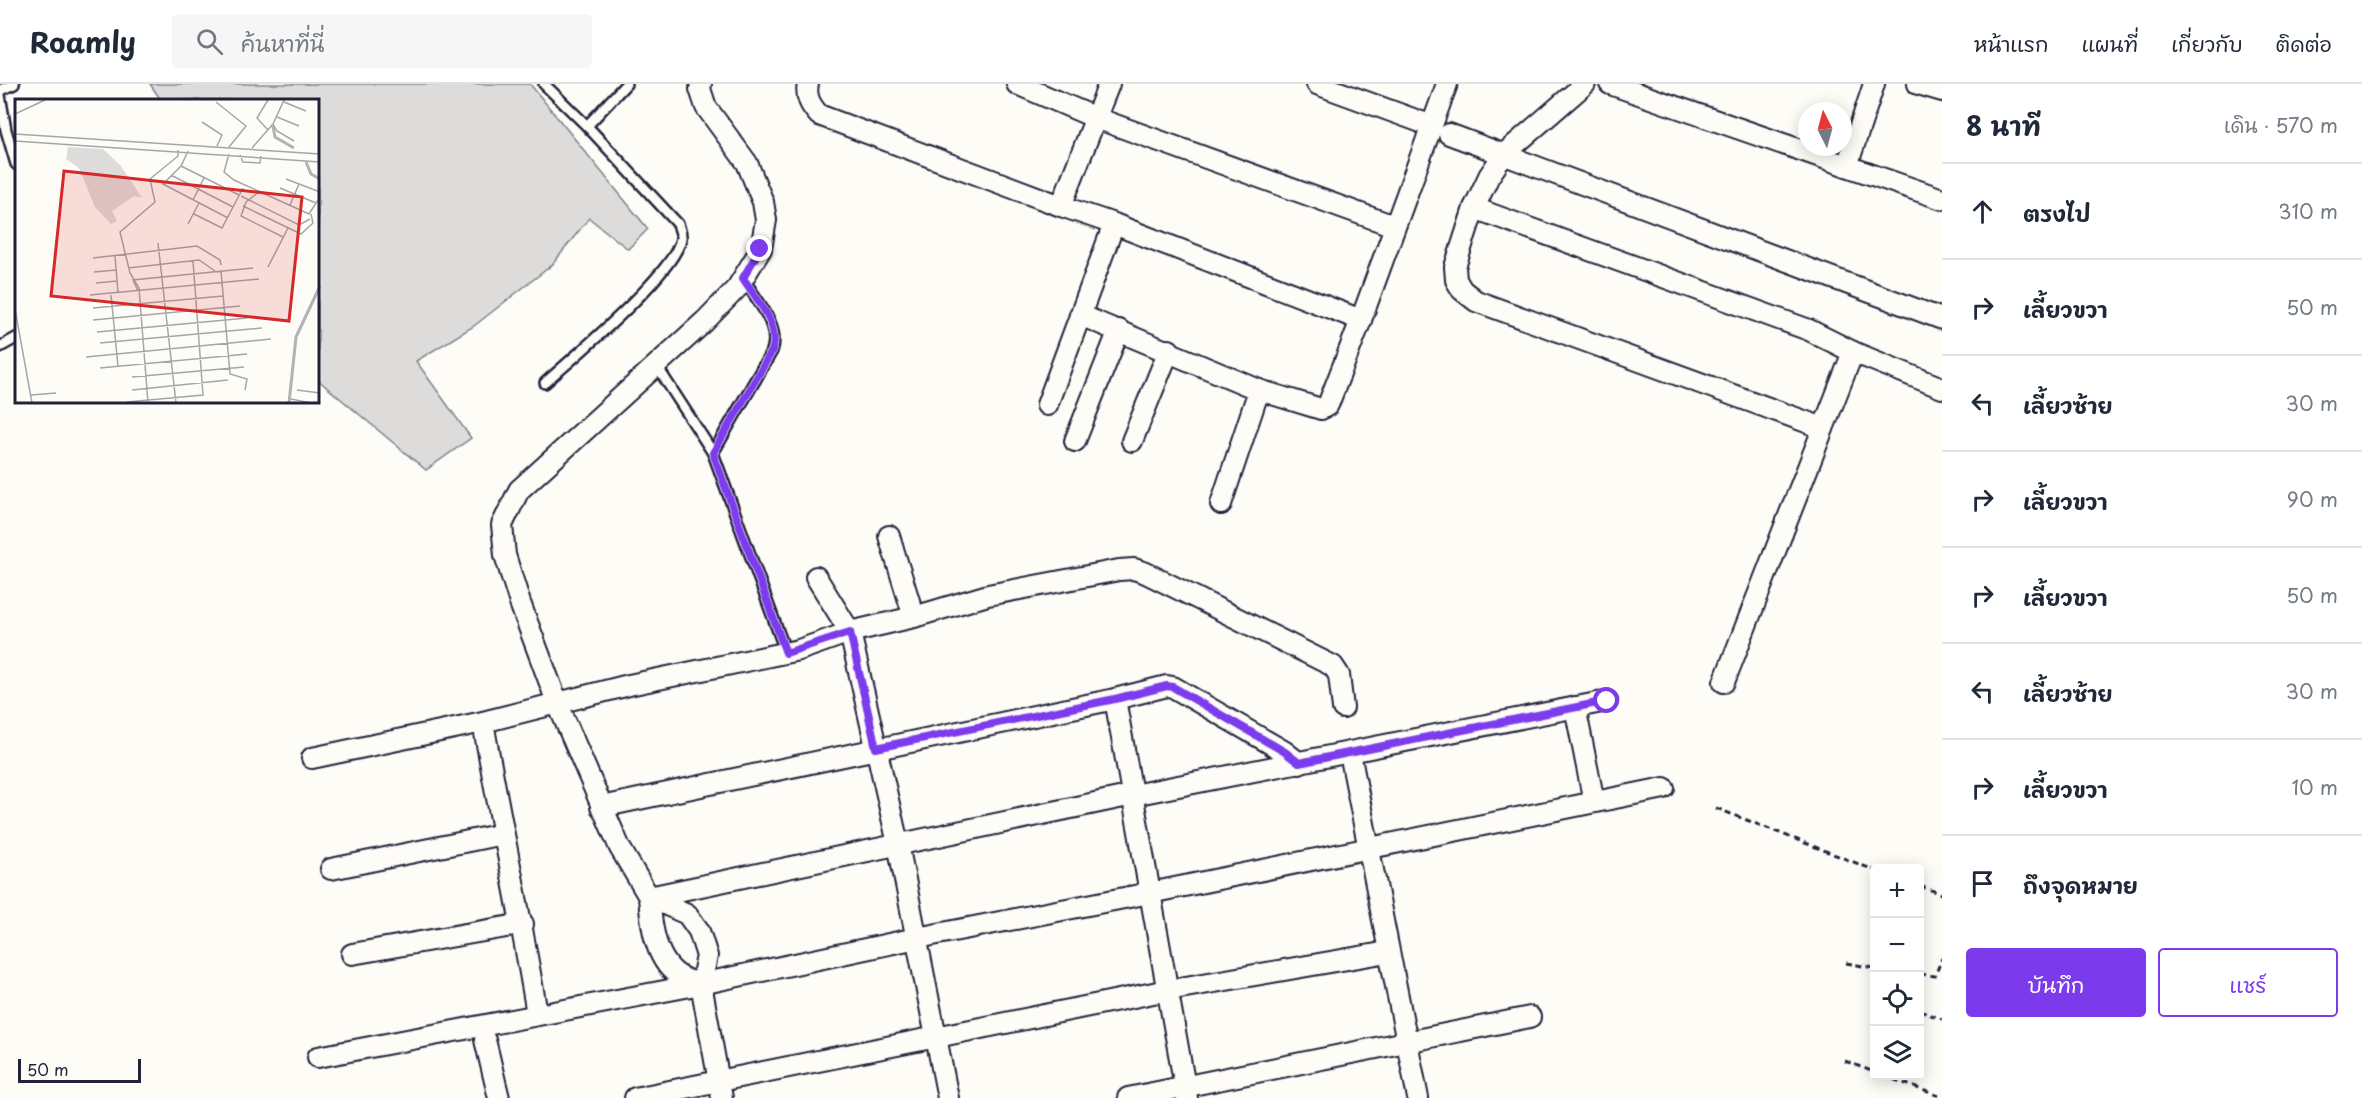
<!DOCTYPE html>
<html lang="th">
<head>
<meta charset="utf-8">
<style>
	body { margin:0; font-family:"Playpen Sans","Playpen Sans Thai",sans-serif; background:#f6f6f7; color:#1f2937 }
	.controls { position:absolute; right:18px; bottom:18px; display:grid; overflow:hidden; border-radius:6px; box-shadow:0 3px 15px #0003 }
	.controls button { width:54px; height:54px; display:grid; place-items:center; padding:0; border:0; border-bottom:2px solid #e0e1e3; background:#fff; color:#1f2937; font:30px sans-serif }
	.compass { position:absolute; left:1798px; top:18px; width:54px; height:54px; border-radius:50%; background:#fff; box-shadow:0 3px 15px #0003; rotate:354deg }
	.scale { position:absolute; left:18px; bottom:15px; width:123px; box-sizing:border-box; padding-left:6px; border:3px solid #22223b; border-top:0; font-size:16px; line-height:21px; white-space:nowrap; color:#22223b; -webkit-text-stroke:4px #fdfcf7; paint-order:stroke }
	.stop { position:absolute; width:18px; height:18px; margin:-14px; border:4px solid #7c3aed; border-radius:50%; background:#fff }
	.stop.end { background:#7c3aed; border-color:#fff; box-shadow:0 2px 6px #0008 }
	.list { margin:0; padding:0; list-style:none }
	h2 { display:flex; justify-content:space-between; align-items:center; height:78px; margin:0; padding:0 24px; font-size:26px }
	h2 small { font-size:20px; font-weight:400; color:#747a83 }
	.list li { display:grid; grid-template-columns:39px 1fr auto; gap:18px; align-items:center; box-sizing:border-box; height:96px; padding:0 24px; border-top:2px solid #e0e1e3 }
	.list b { display:block; font-size:22px; white-space:nowrap }
	.list em { font-size:20px; font-style:normal; color:#747a83 }
	.actions { display:flex; gap:12px; padding:18px 24px }
	.actions a { flex:1; padding:14px 0; border:2px solid #7c3aed; border-radius:6px; text-align:center; font-size:21px; color:#7c3aed }
	.actions .main { background:#7c3aed; color:#fff }
	.icon { flex:none; width:33px; height:33px; fill:none; stroke:currentColor; stroke-width:2; stroke-linecap:round; stroke-linejoin:round }
	.map { position:relative; flex:none; width:1942px; height:1014px; overflow:hidden }
	header { display:flex; align-items:center; gap:36px; box-sizing:border-box; height:84px; padding:0 30px; background:#fff; border-bottom:2px solid #e0e1e3 }
	header strong { font-size:28px }
	nav { display:flex; gap:33px; margin-inline-start:auto; font-size:21px }
	.search { width:420px; height:54px; background:#f6f6f7; display:flex; align-items:center; gap:15px; box-sizing:border-box; padding:0 21px; border-radius:6px; color:#747a83; font-size:22px }
	main { display:flex }
	aside { flex:1; background:#fff }
	.map>svg:first-child { display:block }
	.green { fill:#dddcdb; stroke:#807f8b; stroke-width:1.5 }
	.lines { fill:none; stroke-linecap:round; stroke-linejoin:round }
	.service-casing { stroke:#22223b; stroke-width:14 }
	.minor-casing { stroke:#22223b; stroke-width:24 }
	.path { stroke:#22223b; stroke-width:3; stroke-dasharray:6 4.5; stroke-linecap:butt }
	.service { stroke:#fdfcf7; stroke-width:9 }
	.minor { stroke:#fdfcf7; stroke-width:20 }
	.route { stroke:#7c3aed; stroke-width:8 }
	.inset-river { fill:none; stroke:#b2b2b7; stroke-width:3 }
	.inset-road { fill:none; stroke:#a5a5ac; stroke-width:1.5 }
	.view { fill:#d62828; fill-opacity:0.15; stroke:#d62828; stroke-width:3 }
	.inset-edge { fill:none; stroke:#22223b; stroke-width:3 }
</style>
</head>
<body>
<header>
<strong>Roamly</strong>
<div class="search"><svg class="icon" aria-label="search" viewBox="0 0 24 24"><circle cx="10" cy="10" r="6"/><path d="M15 15l6 6"/></svg>ค้นหาที่นี่</div>
<nav><a>หน้าแรก</a><a>แผนที่</a><a>เกี่ยวกับ</a><a>ติดต่อ</a></nav>
</header>
<main>
<div class="map">
<svg width="1942" height="1014" viewBox="0 0 1942 1014">
	<rect width="100%" height="100%" fill="#fdfcf7"/>
	<filter id="ink" filterUnits="userSpaceOnUse"><feTurbulence type="fractalNoise" baseFrequency=".0167" numOctaves="2"/><feDisplacementMap in="SourceGraphic" scale="12" xChannelSelector="R" yChannelSelector="G"/><feConvolveMatrix kernelMatrix="1 2 1 2 8 2 1 2 1" color-interpolation-filters="sRGB"/></filter>
	<g filter="url(#ink)">
		<!-- green -->
		<polygon class="green" points="150,0 530,0 648,145 628,165 589,134 552,181 474,242 416,277 471,354 426,386 318,296 318,16 161,16"/>
		<g class="lines">
			<defs>
				<g id="service">
					<polyline points="544,0 587,42"/>
					<polyline points="0,6 14,0"/>
					<polyline points="0,11 6,46 16,80"/>
					<path d="M743 194C756 216 781 241 772 267L713 369 786 569"/>
					<polyline points="0,263 16,254"/>
					<polyline points="656,281 713,369"/>
					<path d="M545 299C573 274 677 187 681 154 682 150 679 144 678 140L587 42 626 0"/>
				</g>
				<g id="minor">
					<polyline points="701,0 700,5 706,23 747,79 763,118 766,136 761,165 737,204 705,237 519,406 502,441 505,471 520,519 557,618 620,764 649,813 687,830 699,847 707,872 701,900 722,1014"/>
					<path d="M808 0C805 13 811 22 819 31L1061 122 1114 140 1361 236"/>
					<polyline points="1017,0 1096,34 1394,142"/>
					<polyline points="1317,0 1432,42"/>
					<polyline points="1585,0 1504,70 1489,92 1474,124 1455,183 1456,196 1462,206 1476,217 1823,344"/>
					<polyline points="1610,0 1942,115"/>
					<polyline points="1918,0 1942,7"/>
					<polyline points="1449,50 1942,235"/>
					<polyline points="1847,82 1874,0"/>
					<polyline points="1061,122 1109,0"/>
					<polyline points="1474,124 1809,246 1853,268 1942,304"/>
					<polyline points="1080,231 1259,306 1321,325 1328,321 1361,236 1447,0"/>
					<polyline points="1047,321 1114,140"/>
					<polyline points="1075,357 1119,246"/>
					<polyline points="1132,357 1169,266"/>
					<polyline points="1221,420 1259,306"/>
					<polyline points="889,452 914,533"/>
					<polyline points="816,493 850,548 898,760 948,1014"/>
					<polyline points="1724,598 1853,268"/>
					<polyline points="1115,615 1187,1014"/>
					<polyline points="1575,623 1594,718"/>
					<path d="M483 638C500 735 521 832 537 930"/>
					<polyline points="1350,669 1418,1014"/>
					<polyline points="312,674 483,638 629,601 799,566 850,548 914,533 988,511 1119,486 1134,485 1146,489 1333,582 1339,591 1343,624"/>
					<polyline points="601,723 1115,615 1167,602 1173,603 1285,668 1299,679"/>
					<polyline points="331,785 503,750"/>
					<polyline points="352,870 523,840"/>
					<path d="M701 900C695 898 688 897 683 894 655 880 651 840 649 813L1133 711 1607 617"/>
					<polyline points="485,956 499,1014"/>
					<polyline points="318,973 701,900 917,854 1150,809 1664,704"/>
					<polyline points="635,1014 1168,906 1388,868"/>
					<polyline points="1128,1014 1530,933"/>
				</g>
			</defs>
			<!-- service casing -->
			<use href="#service" class="service-casing"/>
			<!-- minor casing -->
			<use href="#minor" class="minor-casing"/>
			<!-- path -->
			<g class="path">
				<polyline points="1716,724 1874,786"/>
				<polyline points="1920,802 1942,810"/>
				<polyline points="1846,879 1874,884"/>
				<polyline points="1920,890 1935,892 1942,874"/>
				<polyline points="1874,908 1874,912"/>
				<polyline points="1920,927 1942,935"/>
				<polyline points="1845,977 1874,988"/>
				<polyline points="1884,992 1942,1013"/>
			</g>
			<!-- service -->
			<use href="#service" class="service"/>
			<!-- minor -->
			<use href="#minor" class="minor"/>
		</g>
	</g>
	<g class="lines" filter="url(#ink)">
		<!-- route -->
		<path class="route" d="M760 165 743 194C757 216 781 241 772 267L713 369 786 569 850 548 876 664 1115 615 1167 602 1173 603 1285 668 1299 679 1607 617"/>
	</g>
	<!-- overview -->
	<g transform="translate(15 15)">
		<rect width="304" height="304" fill="#fdfcf7"/>
		<path d="M53 48 88 50 106 67 127 99 119 97 97 112 102 122 96 125 80 108 64 69 51 60Z" fill="#dddcdb"/>
		<path class="inset-river" d="M258 27 260 38 279 49M291 63 296 75 305 80M274 304 281 238 305 187"/>
		<path class="inset-road" d="M201 3 231 27 214 48M269 3 291 12M0 15 30 1M262 18 284 27M187 23 207 36 202 47M258 25 262 32 279 42M253 31 242 19 253 1M0 35 305 55M0 42 305 63M237 49 258 25 269 1M173 52 166 67 148 85 213 119M214 55 209 73 219 81 294 115 305 98M225 56 228 63 245 64 246 57M166 67 224 96M156 76 218 108M271 80 305 93M265 89 301 104M245 92 231 103 226 117 268 138M226 97 284 126 295 120M178 101 189 79M275 106 284 85M228 107 286 135 298 124 296 115M179 115 207 129 228 89M173 125 184 104M143 144 161 304M100 157 103 194M78 159 182 147 205 161 206 166M253 168 273 129M113 169 184 161 200 172M206 172 215 275 232 280 230 291M79 173 101 171M81 184 102 182M123 192 118 181 238 169M75 196 244 180M96 196 103 267M78 209 208 197M0 210 17 304M78 221 225 207M82 233 232 219M85 244 247 229M71 258 256 240M85 269 232 255M117 278 229 268M117 291 213 281M282 291 305 294M16 296 41 294M276 300 296 304M112 303 188 296 178 162M133 304 124 189 115 174 105 133 140 103 135 80 163 57V51"/>
		<path class="view" d="M49 72 287 98 274 222 36 197Z"/>
		<rect width="304" height="304" class="inset-edge"/>
	</g>
</svg>
<div class="controls">
<button>+</button>
<button>−</button>
<button><svg class="icon" aria-label="locate" viewBox="0 0 24 24"><circle cx="12" cy="12" r="6"/><path d="M12 2v4M12 18v4M2 12h4M18 12h4"/></svg></button>
<button><svg class="icon" aria-label="layers" viewBox="0 0 24 24"><path d="M12 4l9 5-9 5-9-5zM3 14l9 5 9-5"/></svg></button>
</div>
<svg class="compass" viewBox="-18 -18 36 36"><path d="M0-13l5 13h-10z" fill="#e53935"/><path d="M0 13l5-13h-10z" fill="#747a83"/></svg>
<div class="scale">50 m</div>
<div class="stop" style="left:1607px;top:617px"></div>
<div class="stop end" style="left:760px;top:165px"></div>
</div>
<aside>
<h2>8 นาที<small>เดิน · 570 m</small></h2>
<ul class="list">
<li><svg class="icon" aria-label="ahead" viewBox="0 0 24 24"><path d="M12 20V5M6 11l6-6 6 6"/></svg><div><b>ตรงไป</b></div><em>310 m</em></li>
<li><svg class="icon" aria-label="right" viewBox="0 0 24 24"><path d="M7 20v-9h11M14 6l5 5-5 5"/></svg><div><b>เลี้ยวขวา</b></div><em>50 m</em></li>
<li><svg class="icon" aria-label="left" viewBox="0 0 24 24"><path d="M17 20v-9H6M10 6l-5 5 5 5"/></svg><div><b>เลี้ยวซ้าย</b></div><em>30 m</em></li>
<li><svg class="icon" aria-label="right" viewBox="0 0 24 24"><path d="M7 20v-9h11M14 6l5 5-5 5"/></svg><div><b>เลี้ยวขวา</b></div><em>90 m</em></li>
<li><svg class="icon" aria-label="right" viewBox="0 0 24 24"><path d="M7 20v-9h11M14 6l5 5-5 5"/></svg><div><b>เลี้ยวขวา</b></div><em>50 m</em></li>
<li><svg class="icon" aria-label="left" viewBox="0 0 24 24"><path d="M17 20v-9H6M10 6l-5 5 5 5"/></svg><div><b>เลี้ยวซ้าย</b></div><em>30 m</em></li>
<li><svg class="icon" aria-label="right" viewBox="0 0 24 24"><path d="M7 20v-9h11M14 6l5 5-5 5"/></svg><div><b>เลี้ยวขวา</b></div><em>10 m</em></li>
<li><svg class="icon" aria-label="arrive" viewBox="0 0 24 24"><path d="M6 21V4h12l-3 4 3 4H6"/></svg><div><b>ถึงจุดหมาย</b></div></li>
</ul>
<div class="actions"><a class="main">บันทึก</a><a>แชร์</a></div>
</aside>
</main>
</body>
</html>
